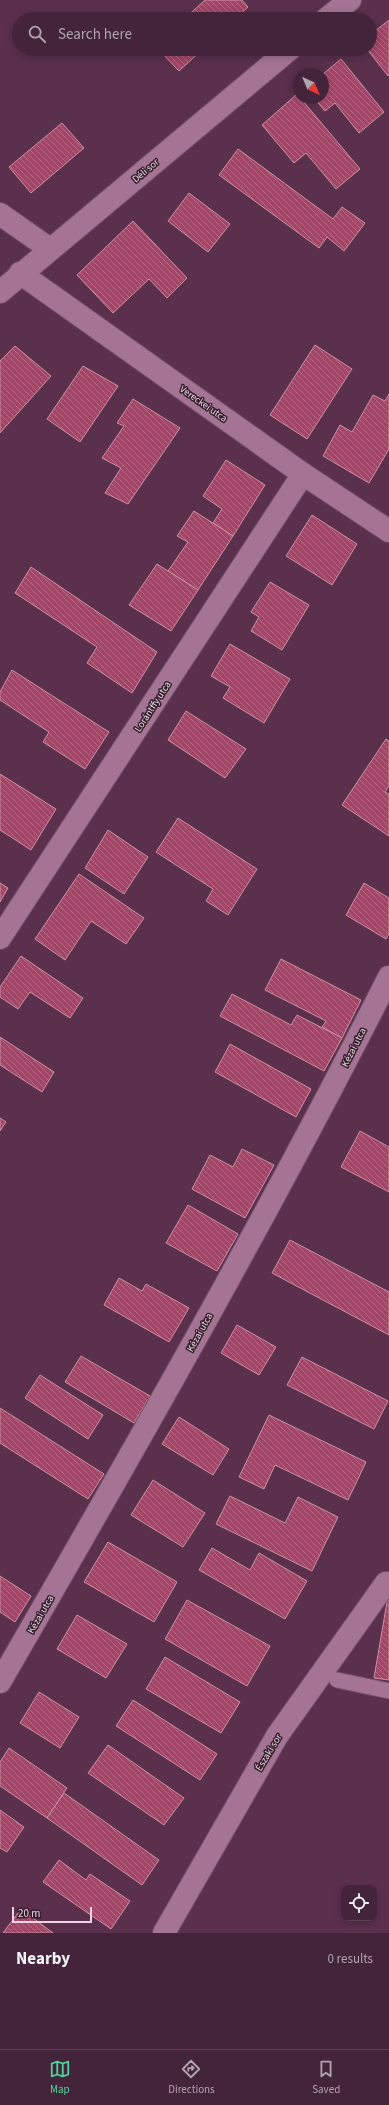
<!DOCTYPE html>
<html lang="en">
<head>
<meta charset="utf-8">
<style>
	body { margin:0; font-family:"Source Sans 3",sans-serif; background:#4b2c42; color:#f1f3f6 }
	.controls { position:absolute; right:12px; bottom:12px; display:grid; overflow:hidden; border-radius:8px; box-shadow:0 2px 10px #0003 }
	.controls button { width:36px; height:36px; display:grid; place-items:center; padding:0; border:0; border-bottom:1px solid #5c4154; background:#44243a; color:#f1f3f6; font:20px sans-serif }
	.compass { position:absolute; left:293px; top:68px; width:36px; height:36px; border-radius:50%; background:#44243a; box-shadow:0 2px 10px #0003; rotate:136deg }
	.scale { position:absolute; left:12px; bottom:10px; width:80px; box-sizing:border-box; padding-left:4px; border:2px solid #eed3e4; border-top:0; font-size:11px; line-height:14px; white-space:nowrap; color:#eed3e4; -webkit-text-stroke:3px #34202d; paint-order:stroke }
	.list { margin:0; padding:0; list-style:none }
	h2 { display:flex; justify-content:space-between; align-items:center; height:52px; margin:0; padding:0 16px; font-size:17px }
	h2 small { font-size:13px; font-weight:400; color:#afa4af }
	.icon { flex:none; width:22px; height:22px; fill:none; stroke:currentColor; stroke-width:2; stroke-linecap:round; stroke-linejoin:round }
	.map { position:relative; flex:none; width:389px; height:1933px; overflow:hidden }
	.search { position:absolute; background:#44243a; box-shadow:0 2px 10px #0003; left:12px; right:12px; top:12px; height:44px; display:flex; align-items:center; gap:10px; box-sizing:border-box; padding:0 14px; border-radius:22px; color:#afa4af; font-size:15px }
	.sheet { height:116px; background:#44243a }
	nav { display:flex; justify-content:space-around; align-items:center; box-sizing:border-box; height:56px; border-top:1px solid #5c4154; background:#44243a; font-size:11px; color:#afa4af }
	nav a { display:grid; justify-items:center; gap:2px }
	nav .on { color:#50d398 }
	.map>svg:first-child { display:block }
	.building { fill:url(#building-back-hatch); stroke:#cb90a1 }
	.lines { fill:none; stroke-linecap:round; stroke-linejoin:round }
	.lane-casing { stroke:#734f67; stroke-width:17 }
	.street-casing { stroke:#734f67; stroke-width:24 }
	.lane { stroke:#a57494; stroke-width:15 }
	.street { stroke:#a57494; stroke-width:22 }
	.labels { text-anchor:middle; stroke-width:3; stroke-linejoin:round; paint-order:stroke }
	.street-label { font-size:10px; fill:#eed3e4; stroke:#34202d }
</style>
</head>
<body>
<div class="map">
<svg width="389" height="1933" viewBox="0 0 389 1933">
	<defs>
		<pattern id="building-back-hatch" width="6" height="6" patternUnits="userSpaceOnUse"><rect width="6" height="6" fill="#a44466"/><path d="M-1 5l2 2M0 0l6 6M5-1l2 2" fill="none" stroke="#b56783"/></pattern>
	</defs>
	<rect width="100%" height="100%" fill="#5b304d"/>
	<!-- building -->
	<g class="building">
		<polygon points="205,0 242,0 248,7 235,19 184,19"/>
		<polygon points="389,20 389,75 388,76 367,49 370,49 370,35"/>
		<polygon points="158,49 203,49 179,71"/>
		<polygon points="341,59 384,112 359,133 335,103 325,111 314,98 323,98 323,74"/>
		<polygon points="297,94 360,169 336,189 306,153 294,163 262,125"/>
		<polygon points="62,123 84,148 31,193 9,167"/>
		<polygon points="238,149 333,219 342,207 365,223 344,251 327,237 319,248 219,175"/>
		<polygon points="189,193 230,224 208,252 168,221"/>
		<polygon points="133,221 187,278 167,298 149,279 113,313 77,275"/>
		<polygon points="315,345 352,369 307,439 270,415"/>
		<polygon points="15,346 51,376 0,433 0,361"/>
		<polygon points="83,366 118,386 80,442 47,419"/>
		<polygon points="389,394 389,449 369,483 323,456 340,425 352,432 373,395 385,401"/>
		<polygon points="133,399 180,428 128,504 105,493 121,468 102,458 124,426 117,423"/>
		<polygon points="226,460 265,485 233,536 213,523 222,509 203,496"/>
		<polygon points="194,511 233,536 198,590 168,571 188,542 177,536"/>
		<polygon points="312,515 357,544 332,585 286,556"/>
		<polygon points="157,564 198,590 171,631 129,605"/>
		<polygon points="31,567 157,652 132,693 87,663 97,647 15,593"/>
		<polygon points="270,582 309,605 282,650 251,631 259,617 251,612"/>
		<polygon points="230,644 290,679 264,723 223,698 230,687 211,676"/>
		<polygon points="12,670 109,732 85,769 43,742 49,732 0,700 0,692"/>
		<polygon points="186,711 246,749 225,778 168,740"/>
		<polygon points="386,739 389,741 389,786 385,792 389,794 389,836 342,805"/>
		<polygon points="0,774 56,809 31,850 0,830"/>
		<polygon points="178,818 257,869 228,915 206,901 213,889 156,852"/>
		<polygon points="108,830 148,857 124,894 85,868"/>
		<polygon points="79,874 144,918 126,944 91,921 65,960 35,939"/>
		<polygon points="0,883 8,888 0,902"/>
		<polygon points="364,883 389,898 389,934 386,939 346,915"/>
		<polygon points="21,956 83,998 70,1018 30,992 18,1009 0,997 0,987"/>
		<polygon points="281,959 361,1000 342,1038 322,1027 326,1021 265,990"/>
		<polygon points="232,994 291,1025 297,1015 342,1038 324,1071 220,1016"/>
		<polygon points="0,1037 54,1072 42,1092 0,1065"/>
		<polygon points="230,1044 311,1089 296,1117 215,1072"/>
		<polygon points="0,1118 6,1122 0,1131"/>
		<polygon points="360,1131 389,1147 389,1192 341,1167"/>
		<polygon points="242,1149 274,1165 245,1218 192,1189 210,1155 233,1167"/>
		<polygon points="188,1205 238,1234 217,1271 166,1243"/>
		<polygon points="290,1240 389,1292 389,1335 272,1273"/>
		<polygon points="119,1278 142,1291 146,1284 189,1308 169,1342 104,1305"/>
		<polygon points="237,1325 276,1347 259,1375 221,1353"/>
		<polygon points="81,1356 150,1396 134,1423 65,1382"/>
		<polygon points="302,1357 388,1401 374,1429 287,1385"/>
		<polygon points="40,1375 103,1415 88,1439 25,1398"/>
		<polygon points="0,1408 104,1474 88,1499 0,1443"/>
		<polygon points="269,1415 366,1462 348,1500 275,1465 264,1489 239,1477"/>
		<polygon points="179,1417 229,1449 213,1475 162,1444"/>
		<polygon points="153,1480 205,1513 183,1547 131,1515"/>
		<polygon points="230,1496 285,1523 298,1497 338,1517 312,1571 216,1524"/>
		<polygon points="108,1542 177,1582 154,1622 84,1582"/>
		<polygon points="212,1548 250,1570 259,1553 307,1581 285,1619 199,1570"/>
		<polygon points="0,1576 31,1596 15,1622 0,1612"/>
		<polygon points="388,1596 389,1596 389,1680 374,1678"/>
		<polygon points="187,1600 270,1646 247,1686 165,1639"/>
		<polygon points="77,1615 127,1644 106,1678 57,1649"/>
		<polygon points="165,1657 240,1702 221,1733 146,1689"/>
		<polygon points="39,1692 79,1717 60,1748 20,1723"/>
		<polygon points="133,1700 217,1754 200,1780 116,1726"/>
		<polygon points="108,1745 184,1798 164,1825 88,1773"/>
		<polygon points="9,1748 67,1788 47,1818 0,1786 0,1762"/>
		<polygon points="64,1793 159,1860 142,1885 47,1818"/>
		<polygon points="0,1810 24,1827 7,1852 0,1848"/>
		<polygon points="59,1860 86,1880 90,1874 130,1901 111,1929 43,1882"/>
		<polygon points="21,1909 53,1933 3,1933"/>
	</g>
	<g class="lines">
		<defs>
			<polyline id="lane" points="337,1680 389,1691"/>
			<g id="street">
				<polyline points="326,19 350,0"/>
				<polyline points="0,214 50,249"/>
				<polyline points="20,273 303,474 389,531"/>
				<polyline points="0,292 290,49"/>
				<polyline points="0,938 303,474"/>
				<path d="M0 1682C134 1450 268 1216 389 977"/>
				<polyline points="164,1933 277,1736 386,1583 389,1583"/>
			</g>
		</defs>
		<!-- lane casing -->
		<use href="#lane" class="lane-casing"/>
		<!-- street casing -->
		<use href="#street" class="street-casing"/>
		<!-- lane -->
		<use href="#lane" class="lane"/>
		<!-- street -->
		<use href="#street" class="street"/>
	</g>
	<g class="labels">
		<!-- street labels -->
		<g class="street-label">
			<text transform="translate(145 170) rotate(-40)" y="4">Déli sor</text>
			<text transform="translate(204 403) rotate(35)" y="4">Vereckei utca</text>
			<text transform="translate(152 706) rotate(-57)" y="4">Lorántffy utca</text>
			<text transform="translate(353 1047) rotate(-63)" y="4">Kézai utca</text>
			<text transform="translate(199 1332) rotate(-61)" y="4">Kézai utca</text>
			<text transform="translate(40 1614) rotate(-60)" y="4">Kézai utca</text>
			<text transform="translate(268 1752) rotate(-59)" y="4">Északi sor</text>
		</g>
	</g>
</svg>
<div class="controls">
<button><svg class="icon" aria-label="locate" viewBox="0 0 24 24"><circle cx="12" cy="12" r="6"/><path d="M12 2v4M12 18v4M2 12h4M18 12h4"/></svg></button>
</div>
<svg class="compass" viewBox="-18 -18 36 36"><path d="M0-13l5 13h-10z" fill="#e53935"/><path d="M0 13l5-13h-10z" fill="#afa4af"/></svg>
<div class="scale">20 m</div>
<div class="search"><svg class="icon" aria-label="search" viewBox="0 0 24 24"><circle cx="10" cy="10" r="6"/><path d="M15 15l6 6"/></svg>Search here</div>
</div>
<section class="sheet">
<h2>Nearby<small>0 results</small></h2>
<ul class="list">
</ul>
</section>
<nav>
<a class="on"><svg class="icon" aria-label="map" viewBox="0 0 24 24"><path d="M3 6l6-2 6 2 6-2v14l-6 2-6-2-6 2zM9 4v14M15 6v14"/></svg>Map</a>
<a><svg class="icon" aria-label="directions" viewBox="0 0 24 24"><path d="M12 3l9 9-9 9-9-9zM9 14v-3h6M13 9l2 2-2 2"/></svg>Directions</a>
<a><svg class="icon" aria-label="saved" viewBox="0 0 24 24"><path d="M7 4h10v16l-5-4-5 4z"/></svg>Saved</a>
</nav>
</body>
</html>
